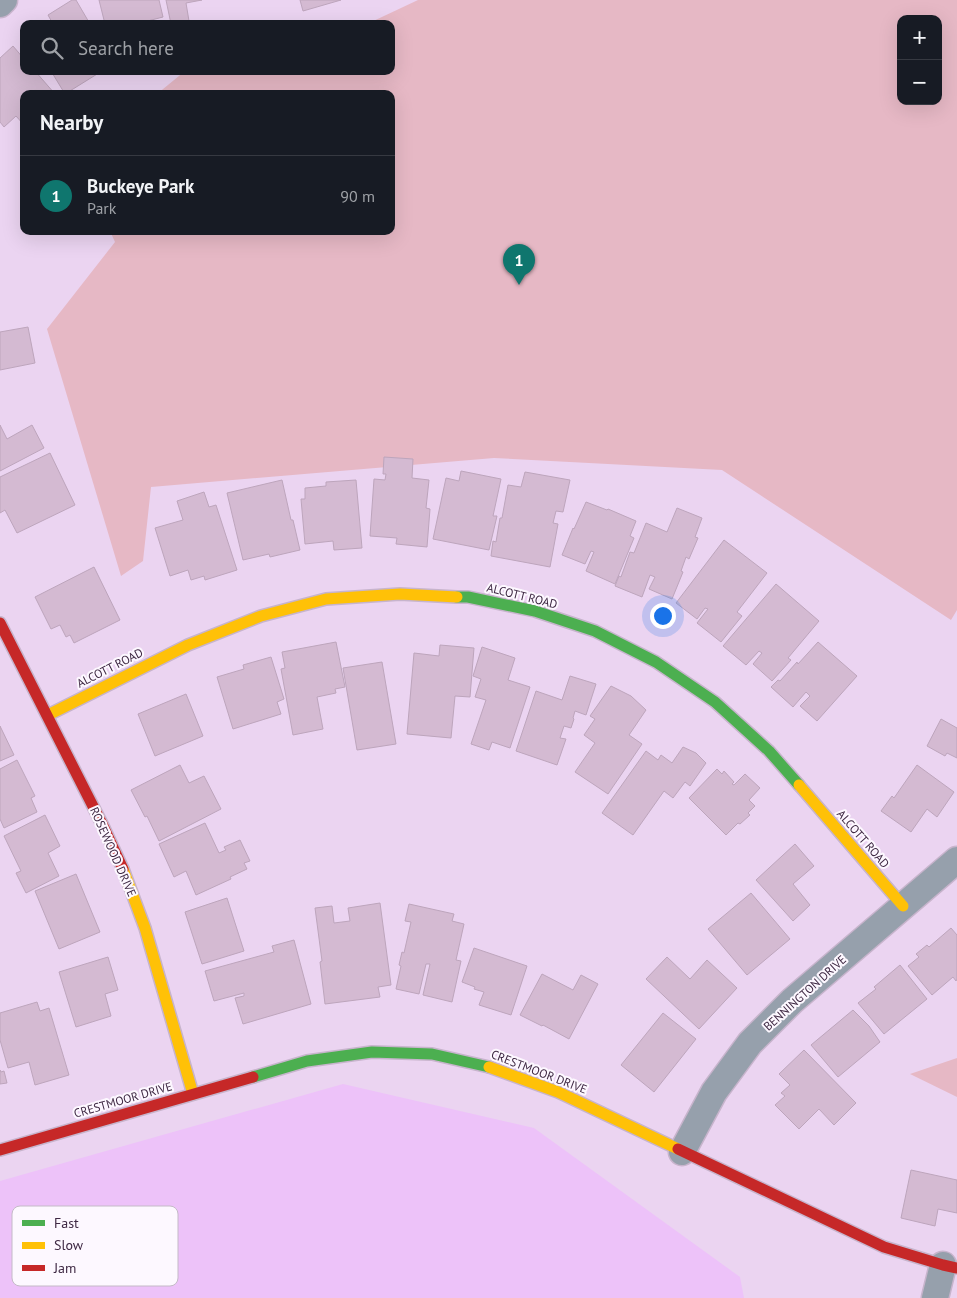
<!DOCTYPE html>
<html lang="en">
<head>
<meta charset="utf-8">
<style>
	body { margin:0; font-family:"PT Sans",sans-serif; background:#20242c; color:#f1f3f6 }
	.controls { position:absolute; right:15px; top:15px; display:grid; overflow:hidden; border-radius:10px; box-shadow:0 5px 20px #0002 }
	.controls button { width:45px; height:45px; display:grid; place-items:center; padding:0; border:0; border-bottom:1px solid #363941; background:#171b24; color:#f1f3f6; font:25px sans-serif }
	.you { position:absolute; left:662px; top:615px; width:18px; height:18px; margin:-12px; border:4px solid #fff; border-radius:50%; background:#1a73e8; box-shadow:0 0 0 8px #1a73e833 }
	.badge { display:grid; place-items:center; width:32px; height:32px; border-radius:50%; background:#0f766e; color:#fff; font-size:16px; font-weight:700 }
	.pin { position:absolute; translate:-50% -41px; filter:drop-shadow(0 1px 2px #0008) }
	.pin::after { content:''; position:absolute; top:26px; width:18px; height:15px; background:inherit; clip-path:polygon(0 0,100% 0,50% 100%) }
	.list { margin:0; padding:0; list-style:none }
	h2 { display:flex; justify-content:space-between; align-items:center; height:65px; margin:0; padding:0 20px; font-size:21px }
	h2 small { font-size:16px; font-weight:400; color:#9ea1a6 }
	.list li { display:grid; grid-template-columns:32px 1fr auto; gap:15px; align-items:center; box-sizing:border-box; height:80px; padding:0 20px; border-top:1px solid #363941 }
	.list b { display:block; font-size:19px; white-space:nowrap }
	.list p { margin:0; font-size:16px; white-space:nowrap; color:#9ea1a6 }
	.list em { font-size:16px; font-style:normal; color:#9ea1a6 }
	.icon { flex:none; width:28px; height:28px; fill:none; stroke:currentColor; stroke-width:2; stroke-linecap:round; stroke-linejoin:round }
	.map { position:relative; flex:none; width:957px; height:1298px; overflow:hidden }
	.search { position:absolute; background:#171b24; box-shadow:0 5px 20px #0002; left:20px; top:20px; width:375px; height:55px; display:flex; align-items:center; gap:12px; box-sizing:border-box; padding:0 18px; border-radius:10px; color:#9ea1a6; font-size:19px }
	.panel { position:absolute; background:#171b24; box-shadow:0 5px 20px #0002; left:20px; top:90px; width:375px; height:145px; border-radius:10px }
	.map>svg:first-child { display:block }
	.built { fill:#edc2f9 }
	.green { fill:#e6b8c5; fill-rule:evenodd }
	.building { fill:#d4bad2; stroke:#bda5bc }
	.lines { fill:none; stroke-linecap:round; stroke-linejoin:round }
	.street-casing { stroke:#c7b4cc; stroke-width:29 }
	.fast-casing { stroke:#c7b4cc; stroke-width:14 }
	.slow-casing { stroke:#c7b4cc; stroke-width:14 }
	.jam-casing { stroke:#c7b4cc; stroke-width:14 }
	.street { stroke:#96a0ac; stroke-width:26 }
	.fast { stroke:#4caf50; stroke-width:11 }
	.slow { stroke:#ffc107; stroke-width:11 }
	.jam { stroke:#c62828; stroke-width:11 }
	.labels { text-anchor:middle; stroke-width:4; stroke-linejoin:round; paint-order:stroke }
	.street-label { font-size:12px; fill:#3e2843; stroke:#fdf8ff }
	.key { fill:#fdf8ff; stroke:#c4bac7; stroke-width:1 }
	.key-label { font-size:14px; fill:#3e2843 }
</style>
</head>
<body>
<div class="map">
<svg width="957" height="1298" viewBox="0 0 957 1298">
	<rect width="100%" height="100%" fill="#ebd4f1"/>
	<!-- built -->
	<polygon class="built" points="343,1084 534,1128 740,1277 744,1298 0,1298 0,1181"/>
	<!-- green -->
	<g class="green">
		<path d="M418 0H957V610L951 620 722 470 494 458 151 487 143 561 121 576 47 329 115 242 110 231H391V94H157L185 71H391V24H367ZM901 19H938V101H901Z"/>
		<polygon points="957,1058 957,1097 910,1074"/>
	</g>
	<!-- building -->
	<g class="building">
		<polygon points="72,0 76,0 90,24 53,24 48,15"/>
		<polygon points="99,0 159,0 163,17 136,24 105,24"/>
		<polygon points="166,0 202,0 186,3 189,21 176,24 171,24"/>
		<polygon points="300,0 341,0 303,11"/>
		<polygon points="13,46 24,59 24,71 35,71 55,94 24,94 24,125 16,116 4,127 0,122 0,58"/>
		<polygon points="51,71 102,71 65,94"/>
		<polygon points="28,327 35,363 0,370 0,332"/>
		<polygon points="0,425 7,439 32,425 44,448 0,471"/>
		<polygon points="50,453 75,505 17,533 5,510 0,513 0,477"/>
		<polygon points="384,457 413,459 412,478 429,480 426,508 430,509 427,547 396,544 397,538 370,536 374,479 385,480 386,474 383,474"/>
		<polygon points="461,471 501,479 493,516 497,516 489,550 433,539 446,478 459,481"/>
		<polygon points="525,472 570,480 563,512 556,511 553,523 558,524 550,567 491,556 493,541 496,542 500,518 502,518 508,485 521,487"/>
		<polygon points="282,480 291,520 293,520 300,550 270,557 269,554 243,560 227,493"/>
		<polygon points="356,480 362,548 334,550 333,541 305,544 301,499 305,499 305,488 326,486 326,482"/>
		<polygon points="204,492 209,507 216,505 237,570 205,580 204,576 191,580 188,570 170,576 155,528 183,520 177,501"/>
		<polygon points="586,502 607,510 608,509 636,521 630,536 634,538 615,584 586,571 594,552 591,551 585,564 562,555 573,528 574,529"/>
		<polygon points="677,508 702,518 695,537 698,538 689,559 686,557 681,571 683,572 672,599 649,589 655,577 650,575 642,597 615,586 619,576 621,577 630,552 634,553 646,523 667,532"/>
		<polygon points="724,540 767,573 737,612 742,616 721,642 697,623 708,609 705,608 697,619 676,603"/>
		<polygon points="94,567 120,620 74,643 70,635 66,637 60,625 51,629 35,597"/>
		<polygon points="776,584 819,621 788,658 791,660 772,681 753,664 762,653 759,651 746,665 723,646"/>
		<polygon points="336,642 345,687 335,689 336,693 317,697 323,729 293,735 281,669 285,668 282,652"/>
		<polygon points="818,642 857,676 817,721 800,706 810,696 806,692 793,707 771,687 778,680 780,681 797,662 798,664"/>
		<polygon points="440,645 474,648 470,697 455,696 451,738 407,734 414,653 439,656"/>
		<polygon points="482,647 515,658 508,680 530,687 510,748 492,742 489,750 471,744 486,700 475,697 481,679 473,676"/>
		<polygon points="271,657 284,699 277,702 281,714 233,729 217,677 244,669 243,665"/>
		<polygon points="382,662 396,744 357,750 343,668"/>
		<polygon points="570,676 596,684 586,715 575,711 573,718 574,719 571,728 564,726 560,738 566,739 557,765 516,751 536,691 562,700"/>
		<polygon points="611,686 631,696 646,710 629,735 642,744 608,794 575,772 595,743 584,735 595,719 590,716"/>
		<polygon points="186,694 203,736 155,756 138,714"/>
		<polygon points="941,719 957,728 957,758 947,753 945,756 927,746"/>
		<polygon points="0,726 14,755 0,761"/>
		<polygon points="683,747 696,753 706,763 690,786 685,782 673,798 664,791 633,835 602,813 646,751 658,760 661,755 672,763"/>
		<polygon points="17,760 35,796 31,798 37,812 4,828 0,819 0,769"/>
		<polygon points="180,765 189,783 204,776 221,809 159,841 147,816 145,817 131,790"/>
		<polygon points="917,765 954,792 937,817 927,809 911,832 881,811 892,796 894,798"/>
		<polygon points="717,769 722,774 724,771 734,782 732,784 734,785 745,774 760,788 749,800 755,806 748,813 750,815 740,824 738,823 726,835 689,798"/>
		<polygon points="45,815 60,846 48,853 59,876 26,893 16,873 21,871 4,836"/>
		<polygon points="205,823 219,853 226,850 224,847 240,840 250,861 244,863 247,869 230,877 231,879 196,895 186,871 174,877 159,844"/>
		<polygon points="795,844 814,866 793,884 810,905 793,921 756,880"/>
		<polygon points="76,874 100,932 59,949 35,891"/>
		<polygon points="751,893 790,939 747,975 708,929"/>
		<polygon points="227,898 244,951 202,964 185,912"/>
		<polygon points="380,903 391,985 378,987 380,997 325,1004 320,962 322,961 315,908 332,906 334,923 350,921 348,908"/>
		<polygon points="409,904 454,914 452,921 464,924 456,960 461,961 452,1002 423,995 430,964 426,964 419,994 396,989 401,966 399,965 402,952 404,953 411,922 405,921"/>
		<polygon points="951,928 957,935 957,979 956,981 953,977 932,995 908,966 919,957 916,954 927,945 929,947"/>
		<polygon points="294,940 311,1004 243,1024 235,998 244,996 244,993 214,1001 205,971 274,952 272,946"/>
		<polygon points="474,948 527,966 511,1015 479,1005 484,992 474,989 475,987 462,982"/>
		<polygon points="108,957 118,990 105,994 111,1016 76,1027 59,972"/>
		<polygon points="667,957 690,979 707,960 737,988 699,1029 646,979"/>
		<polygon points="900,965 927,999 884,1034 858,1003 876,989 874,987"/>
		<polygon points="542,974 573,990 581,975 598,984 569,1039 543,1025 542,1026 520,1015"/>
		<polygon points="37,1002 40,1011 49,1008 69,1075 35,1085 29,1062 8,1068 0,1040 0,1013"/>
		<polygon points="853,1010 869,1026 880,1042 838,1077 811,1045"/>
		<polygon points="663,1013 696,1039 654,1092 621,1065"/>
		<polygon points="804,1050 856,1103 834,1125 819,1109 799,1129 775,1105 785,1096 781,1093 790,1085 779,1074"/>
		<polygon points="0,1070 1,1072 4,1071 7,1083 0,1084"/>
		<polygon points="911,1170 957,1180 957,1213 938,1209 935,1226 901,1218"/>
	</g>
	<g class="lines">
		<defs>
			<g id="street">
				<polyline points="0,4 4,0"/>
				<polyline points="682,1152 714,1092 750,1043 792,1001 957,860"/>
				<polyline points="935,1298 943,1265"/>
			</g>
			<g id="fast">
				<polyline points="457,597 468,597 535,611 595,631 656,662 715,702 769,751 799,785"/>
				<polyline points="253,1077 307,1061 372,1052 432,1054 489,1067"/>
			</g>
			<g id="slow">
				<polyline points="48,715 188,645 261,616 326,599 400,594 457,597"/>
				<polyline points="799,785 903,906"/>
				<polyline points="123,869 145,928 193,1094"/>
				<polyline points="489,1067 558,1092 678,1149"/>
			</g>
			<g id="jam">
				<polyline points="0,623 103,826 123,869"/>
				<polyline points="678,1149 884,1247 943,1265 957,1268"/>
				<polyline points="0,1150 253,1077"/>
			</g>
		</defs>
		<!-- street casing -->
		<use href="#street" class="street-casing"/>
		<!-- fast casing -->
		<use href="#fast" class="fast-casing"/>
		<!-- slow casing -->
		<use href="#slow" class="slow-casing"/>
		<!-- jam casing -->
		<use href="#jam" class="jam-casing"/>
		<!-- street -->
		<use href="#street" class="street"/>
		<!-- fast -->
		<use href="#fast" class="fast"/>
		<!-- slow -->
		<use href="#slow" class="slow"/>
		<!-- jam -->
		<use href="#jam" class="jam"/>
	</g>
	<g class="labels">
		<!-- street labels -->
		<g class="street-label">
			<text transform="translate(522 596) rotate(14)" y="4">ALCOTT ROAD</text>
			<text transform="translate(110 668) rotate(-27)" y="4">ALCOTT ROAD</text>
			<text transform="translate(863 839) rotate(49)" y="4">ALCOTT ROAD</text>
			<text transform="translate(113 852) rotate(66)" y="4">ROSEWOOD DRIVE</text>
			<text transform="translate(805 993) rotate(-42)" y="4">BENNINGTON DRIVE</text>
			<text transform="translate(539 1072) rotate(21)" y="4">CRESTMOOR DRIVE</text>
			<text transform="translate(123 1100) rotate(-16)" y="4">CRESTMOOR DRIVE</text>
		</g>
	</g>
	<!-- legend -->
	<rect x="12" y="1206" width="166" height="80" rx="8" class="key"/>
	<rect x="22" y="1220" width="23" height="6" fill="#4caf50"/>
	<rect x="22" y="1242" width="23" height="7" fill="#ffc107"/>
	<rect x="22" y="1265" width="23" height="6" fill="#c62828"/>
	<g class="key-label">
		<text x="54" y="1228">Fast</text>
		<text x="54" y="1250">Slow</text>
		<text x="54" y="1273">Jam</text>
	</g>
</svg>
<div class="controls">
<button>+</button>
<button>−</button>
</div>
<div class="you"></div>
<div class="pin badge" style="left:519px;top:285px">1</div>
<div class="search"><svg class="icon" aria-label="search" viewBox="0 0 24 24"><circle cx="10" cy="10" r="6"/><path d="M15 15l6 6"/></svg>Search here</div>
<section class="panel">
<h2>Nearby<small></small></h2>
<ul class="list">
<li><span class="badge">1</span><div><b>Buckeye Park</b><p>Park</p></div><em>90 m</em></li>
</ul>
</section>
</div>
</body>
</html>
